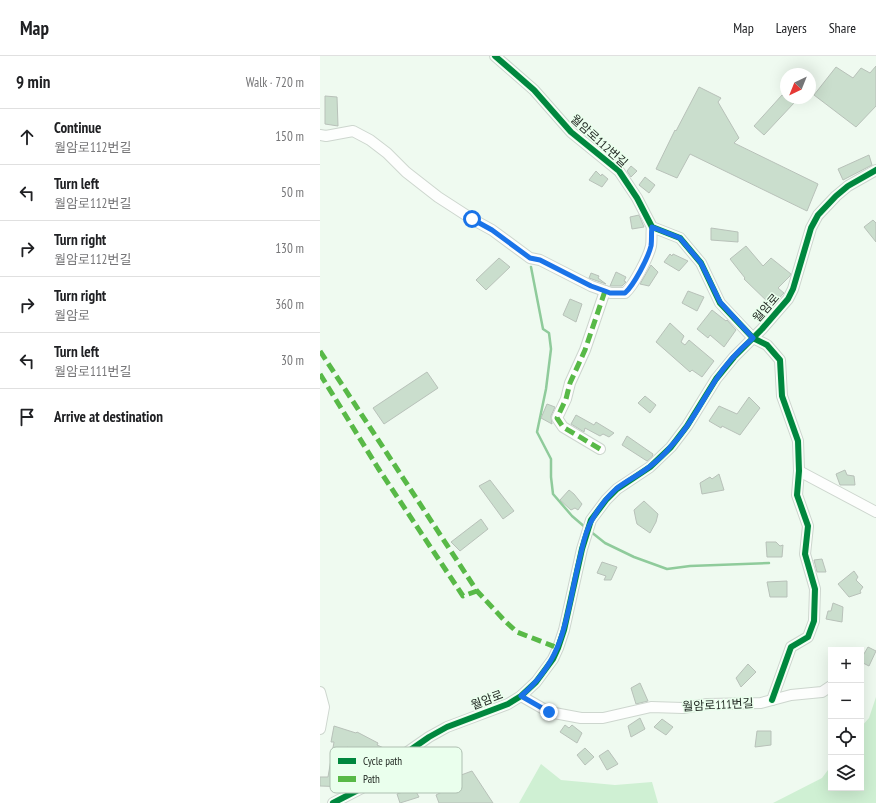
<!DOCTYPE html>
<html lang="en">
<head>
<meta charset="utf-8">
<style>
	body { margin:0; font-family:"PT Sans Narrow","Noto Sans KR",sans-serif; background:#f2f2f2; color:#202124 }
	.controls { position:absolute; right:12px; bottom:12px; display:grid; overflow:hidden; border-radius:0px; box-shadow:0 4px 16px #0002 }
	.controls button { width:36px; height:36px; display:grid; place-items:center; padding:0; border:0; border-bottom:1px solid #e0e0e0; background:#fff; color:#202124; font:20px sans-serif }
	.compass { position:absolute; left:460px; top:12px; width:36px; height:36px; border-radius:50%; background:#fff; box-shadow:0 4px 16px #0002; rotate:223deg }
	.stop { position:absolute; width:12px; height:12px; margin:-9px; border:3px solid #1a73e8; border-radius:50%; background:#fff }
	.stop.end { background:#1a73e8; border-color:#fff; box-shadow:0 1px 4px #0008 }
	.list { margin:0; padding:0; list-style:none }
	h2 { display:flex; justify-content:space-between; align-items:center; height:52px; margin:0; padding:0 16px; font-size:17px }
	h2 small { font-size:13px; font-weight:400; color:#757577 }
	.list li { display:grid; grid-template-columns:26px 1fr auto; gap:12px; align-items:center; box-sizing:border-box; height:56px; padding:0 16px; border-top:1px solid #e0e0e0 }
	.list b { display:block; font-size:15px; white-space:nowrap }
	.list p { margin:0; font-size:13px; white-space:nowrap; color:#757577 }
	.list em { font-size:13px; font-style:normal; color:#757577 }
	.icon { flex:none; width:22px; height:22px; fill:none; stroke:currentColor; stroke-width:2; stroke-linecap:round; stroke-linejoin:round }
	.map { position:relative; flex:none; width:556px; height:747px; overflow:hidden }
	header { display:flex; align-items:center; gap:24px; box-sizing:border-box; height:56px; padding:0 20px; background:#fff; border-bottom:1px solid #e0e0e0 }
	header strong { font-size:19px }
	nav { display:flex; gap:22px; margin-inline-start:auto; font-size:14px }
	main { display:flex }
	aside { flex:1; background:#fff }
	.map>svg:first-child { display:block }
	.green { fill:#cff0d3 }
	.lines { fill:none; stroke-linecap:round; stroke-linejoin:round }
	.stream { stroke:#8fcb9b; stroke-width:2.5 }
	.building { fill:#cadecd; stroke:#b8c1b9 }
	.minor-casing { stroke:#cdd6ce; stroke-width:12 }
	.minor { stroke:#fdfefd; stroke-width:10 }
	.quiet { stroke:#58b947; stroke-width:5; stroke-dasharray:10 5; stroke-linecap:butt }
	.cycleway-casing { stroke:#eaffed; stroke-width:8 }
	.cycleway { stroke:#00873e; stroke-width:6 }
	.route { stroke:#1a73e8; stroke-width:5 }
	.labels { text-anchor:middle; stroke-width:3; stroke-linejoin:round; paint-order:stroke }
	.street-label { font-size:12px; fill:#232a24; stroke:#eaffed }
	.key { fill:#eaffed; stroke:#aebfb1; stroke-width:1 }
	.key-label { font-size:11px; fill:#232a24 }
</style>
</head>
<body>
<header>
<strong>Map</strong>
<nav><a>Map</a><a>Layers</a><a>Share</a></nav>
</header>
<main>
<aside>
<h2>9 min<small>Walk · 720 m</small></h2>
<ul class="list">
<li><svg class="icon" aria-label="ahead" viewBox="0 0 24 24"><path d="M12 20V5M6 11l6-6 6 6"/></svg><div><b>Continue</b><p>월암로112번길</p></div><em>150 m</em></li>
<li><svg class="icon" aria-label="left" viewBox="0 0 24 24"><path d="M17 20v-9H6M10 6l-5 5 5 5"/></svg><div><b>Turn left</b><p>월암로112번길</p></div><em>50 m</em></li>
<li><svg class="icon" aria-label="right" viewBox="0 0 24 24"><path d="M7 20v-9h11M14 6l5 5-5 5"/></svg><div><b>Turn right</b><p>월암로112번길</p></div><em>130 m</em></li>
<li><svg class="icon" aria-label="right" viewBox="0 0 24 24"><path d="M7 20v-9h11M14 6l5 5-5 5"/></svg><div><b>Turn right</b><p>월암로</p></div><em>360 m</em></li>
<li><svg class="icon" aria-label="left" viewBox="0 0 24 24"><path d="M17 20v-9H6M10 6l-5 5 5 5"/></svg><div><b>Turn left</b><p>월암로111번길</p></div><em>30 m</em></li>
<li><svg class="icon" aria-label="arrive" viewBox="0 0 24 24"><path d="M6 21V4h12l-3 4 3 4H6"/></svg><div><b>Arrive at destination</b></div></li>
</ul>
</aside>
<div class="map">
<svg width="556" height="747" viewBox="0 0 556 747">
	<rect width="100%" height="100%" fill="#effaf0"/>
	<!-- green -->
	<g class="green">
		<polygon points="556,641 556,747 453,747 502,722 511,710 511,732 541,732 541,671 549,662"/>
		<polygon points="221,708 241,724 295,729 332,726 338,747 199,747"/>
	</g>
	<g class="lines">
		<!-- stream -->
		<g class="stream">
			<polyline points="211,211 223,273 229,277 231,293 226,333 217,376 231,403 231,421 233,438 252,460 266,472"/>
			<polyline points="270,475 285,487 314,501 347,513 370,510 449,507"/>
		</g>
	</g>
	<!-- building -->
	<g class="building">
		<polygon points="556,10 556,50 536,71 494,39 516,11 533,22 541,12 550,17"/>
		<polygon points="379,31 401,42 398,46 419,82 414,87 498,128 487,155 370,98 357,122 336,113 355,74 356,75"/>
		<polygon points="462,39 474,47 444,79 434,70"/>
		<polygon points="5,40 17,41 18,70 5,68"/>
		<polygon points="549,99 552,109 523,124 518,113"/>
		<polygon points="311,110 317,115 311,121 307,115"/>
		<polygon points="276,115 281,120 282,118 288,123 282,131 269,124"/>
		<polygon points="325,121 335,129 329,137 319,129"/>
		<polygon points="319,159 324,171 312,173 310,161"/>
		<polygon points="553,164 556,167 556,186 544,171"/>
		<polygon points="391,172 418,176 418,186 391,184"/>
		<polygon points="426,190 443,210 451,202 471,218 470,220 458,232 464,237 452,250 424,223 425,222 410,203"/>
		<polygon points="350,198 352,200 353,198 368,205 359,215 344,206"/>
		<polygon points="179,202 190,211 166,234 156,224"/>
		<polygon points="331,209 338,216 329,230 320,228"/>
		<polygon points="296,216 306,221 304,225 306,226 302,230 290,230"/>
		<polygon points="271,217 279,220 278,222 286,228 269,222"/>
		<polygon points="368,235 384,241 377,255 362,247"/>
		<polygon points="250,243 262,248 256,266 243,259"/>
		<polygon points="392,254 406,265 407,264 416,274 404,291 390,279 388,282 377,273"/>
		<polygon points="350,267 364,280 361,286 365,289 369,284 394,305 382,321 372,314 370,316 336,286"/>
		<polygon points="107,316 118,332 64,368 53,352"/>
		<polygon points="325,340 336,349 330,357 318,347"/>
		<polygon points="429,341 440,352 420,379 402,370 401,372 389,365 399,350 417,358"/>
		<polygon points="227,348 235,351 231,360 232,368 221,362"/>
		<polygon points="256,359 274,369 276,366 294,377 289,381 283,378 280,380 265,372 264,376 251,368"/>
		<polygon points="307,380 333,398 332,401 327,405 302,389"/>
		<polygon points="525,414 527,419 534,420 535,429 520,429 516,418"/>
		<polygon points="399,418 404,434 382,438 380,427 390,421 392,423"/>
		<polygon points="170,424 194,455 183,463 159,430"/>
		<polygon points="249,434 254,438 262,448 258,454 255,452 251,454 240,444"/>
		<polygon points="324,445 338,458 336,466 330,477 317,468 316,464 314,454"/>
		<polygon points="161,463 168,473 140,495 131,486"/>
		<polygon points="446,486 456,486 460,490 463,489 462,501 447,501"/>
		<polygon points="502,503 506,516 497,516 494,504"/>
		<polygon points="282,506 297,511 291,524 284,524 286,520 277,517"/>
		<polygon points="534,515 538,521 536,524 543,531 540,535 541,537 529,541 518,528"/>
		<polygon points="467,525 467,541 450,541 447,526"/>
		<polygon points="513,547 523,551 522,566 506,563 508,555 511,555"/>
		<polygon points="548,591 556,595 549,610 541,606 541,603"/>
		<polygon points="428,608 436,616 421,631 416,622"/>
		<polygon points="320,627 328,645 316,648 311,632"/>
		<polygon points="320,662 325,673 311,681 308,670"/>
		<polygon points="342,663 353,671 346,679 334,671"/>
		<polygon points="245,669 249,672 252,669 262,677 257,687 240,676"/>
		<polygon points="14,670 36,677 37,676 58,687 57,689 75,697 57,711 51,707 52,705 27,691 22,721 32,721 33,729 30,731 0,730 0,721 8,721 14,686 11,686"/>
		<polygon points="437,675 451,675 451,689 435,691"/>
		<polygon points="265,692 274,701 265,709 257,699"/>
		<polygon points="288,694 298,708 287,714 279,700"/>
		<polygon points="152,715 173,747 119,747 116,739 137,728 133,722"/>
		<polygon points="94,732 99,741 80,747 77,738"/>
	</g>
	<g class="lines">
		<defs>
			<g id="minor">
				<polyline points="175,0 214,34 251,76 299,115 317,142 332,171 360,182 381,207 400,247 433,282 447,289 460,304 462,340 478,385 479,415 477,439 488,470 485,498 495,533 494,565 488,581 471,591 452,644"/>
				<path d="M0 79 6 80 33 75 50 84 67 97 86 116 118 141 152 163 172 174 210 202 220 204 271 230 285 235 291 237H305C314 229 328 202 331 190 332 184 331 177 332 171"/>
				<polyline points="280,393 243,371 237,362 246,343 250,327 265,294 285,235"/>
				<polyline points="479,415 556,456"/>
				<polyline points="0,636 4,651 0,673"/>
				<polyline points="201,640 229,656 261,662 283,662 331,651 363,652 387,648 441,647 471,639 502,636 511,630"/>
				<polyline points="13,747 42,732 73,706 109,681 127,671 188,648 201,640 216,626 233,603 238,592 244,574 262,493 271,464 286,444 297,433 330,411 351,391 367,370 396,323 414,301 442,273 468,243 473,233 491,172 498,159 516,140 528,130 556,114"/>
			</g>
		</defs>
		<!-- minor casing -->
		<use href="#minor" class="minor-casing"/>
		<!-- minor -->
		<use href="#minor" class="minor"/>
		<!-- quiet -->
		<g class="quiet">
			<polyline points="0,295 157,535 185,565 197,576 238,592"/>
			<polyline points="0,318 58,412 143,540 157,535"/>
			<polyline points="280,393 243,371 237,362 246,343 250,327 265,294 285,235"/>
		</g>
		<defs>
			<g id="cycleway">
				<polyline points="175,0 214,34 251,76 299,115 317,142 332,171 360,182 381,207 400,247 433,282 447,289 460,304 462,340 478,385 479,415 477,439 488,470 485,498 495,533 494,565 488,581 471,591 452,644"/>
				<polyline points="13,747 42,732 73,706 109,681 127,671 188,648 201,640 216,626 233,603 238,592 244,574 262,493 271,464 286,444 297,433 330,411 351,391 367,370 396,323 414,301 442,273 468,243 473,233 491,172 498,159 516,140 528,130 556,114"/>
			</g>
		</defs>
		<!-- cycleway casing -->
		<use href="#cycleway" class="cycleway-casing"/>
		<!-- cycleway -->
		<use href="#cycleway" class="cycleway"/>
	</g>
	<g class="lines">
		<!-- route -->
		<path class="route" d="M152 163 172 174 210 202 220 204 271 230 285 235 290 237H305C314 229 328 202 331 190 332 184 331 177 332 171L360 182 381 207 400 246 433 282C419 294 405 309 395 325 381 347 369 371 351 390 345 398 337 405 329 411 319 419 306 425 296 433 287 441 278 453 272 464 265 475 263 489 260 501 246 556 248 600 201 640L229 656"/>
	</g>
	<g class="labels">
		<!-- street labels -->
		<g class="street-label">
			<text transform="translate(279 85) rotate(42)" y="4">월암로112번길</text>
			<text transform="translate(446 252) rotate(-49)" y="4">월암로</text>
			<text transform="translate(167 644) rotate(-21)" y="4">월암로</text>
			<text transform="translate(398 649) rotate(-3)" y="4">월암로111번길</text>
		</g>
	</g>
	<!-- legend -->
	<rect x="10" y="691" width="132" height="46" rx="6" class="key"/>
	<rect x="18" y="702" width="18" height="6" fill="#00873e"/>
	<rect x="18" y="720" width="18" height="6" fill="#58b947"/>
	<g class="key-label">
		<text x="43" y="709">Cycle path</text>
		<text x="43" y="727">Path</text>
	</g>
</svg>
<div class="controls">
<button>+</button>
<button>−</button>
<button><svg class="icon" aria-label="locate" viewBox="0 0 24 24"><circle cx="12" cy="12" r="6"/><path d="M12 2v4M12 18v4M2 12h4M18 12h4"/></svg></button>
<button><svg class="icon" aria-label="layers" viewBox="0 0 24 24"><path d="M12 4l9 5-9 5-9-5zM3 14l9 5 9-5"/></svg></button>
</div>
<svg class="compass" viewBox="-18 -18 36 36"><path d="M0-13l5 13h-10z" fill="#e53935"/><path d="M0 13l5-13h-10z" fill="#757577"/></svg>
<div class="stop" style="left:152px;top:163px"></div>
<div class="stop end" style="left:229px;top:656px"></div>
</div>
</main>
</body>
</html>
